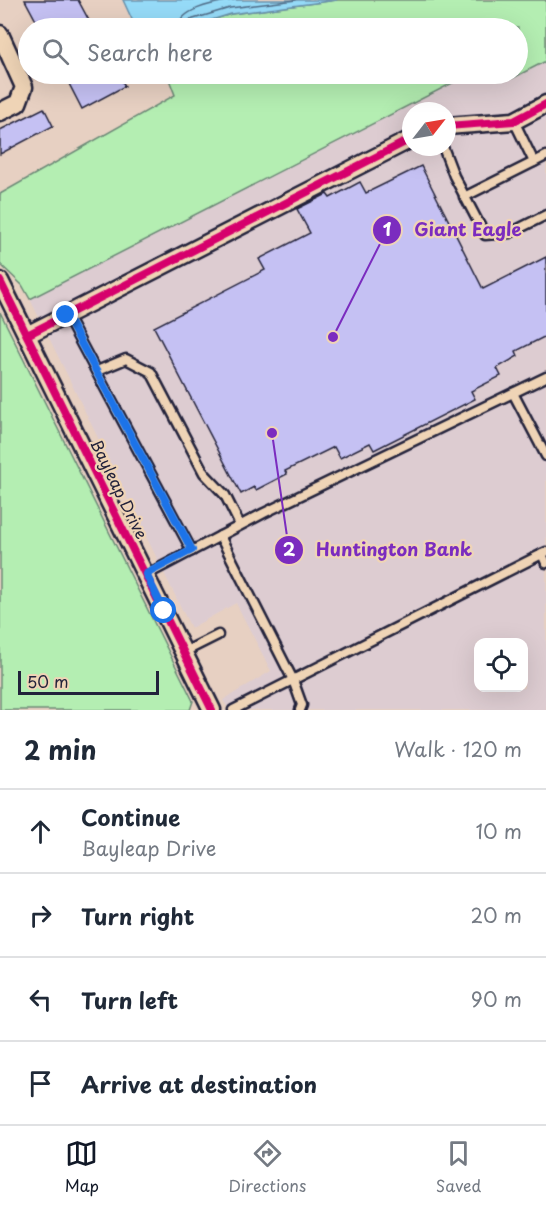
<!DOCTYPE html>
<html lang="en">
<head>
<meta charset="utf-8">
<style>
	body { margin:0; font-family:"Playpen Sans",sans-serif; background:#f2f2f3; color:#1f2937 }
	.controls { position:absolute; right:18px; bottom:18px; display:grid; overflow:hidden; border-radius:12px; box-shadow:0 6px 24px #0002 }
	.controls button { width:54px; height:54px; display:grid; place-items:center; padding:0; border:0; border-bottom:2px solid #e0e1e3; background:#fff; color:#1f2937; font:30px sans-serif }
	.compass { position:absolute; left:402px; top:102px; width:54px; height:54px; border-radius:50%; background:#fff; box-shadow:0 6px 24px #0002; rotate:59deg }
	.scale { position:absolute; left:18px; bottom:15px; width:141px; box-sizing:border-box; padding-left:6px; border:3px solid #22223b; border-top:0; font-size:16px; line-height:21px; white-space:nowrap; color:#22223b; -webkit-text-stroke:4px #efd4b6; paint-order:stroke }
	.stop { position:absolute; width:18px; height:18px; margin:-14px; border:4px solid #1a73e8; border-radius:50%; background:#fff }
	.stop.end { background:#1a73e8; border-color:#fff; box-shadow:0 2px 6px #0008 }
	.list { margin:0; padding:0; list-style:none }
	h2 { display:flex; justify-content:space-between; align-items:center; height:78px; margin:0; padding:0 24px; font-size:26px }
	h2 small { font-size:20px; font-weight:400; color:#747a83 }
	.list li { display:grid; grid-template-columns:39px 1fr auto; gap:18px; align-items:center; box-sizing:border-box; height:84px; padding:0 24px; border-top:2px solid #e0e1e3 }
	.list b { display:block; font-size:22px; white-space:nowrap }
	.list p { margin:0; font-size:20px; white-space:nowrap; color:#747a83 }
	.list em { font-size:20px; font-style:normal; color:#747a83 }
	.icon { flex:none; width:33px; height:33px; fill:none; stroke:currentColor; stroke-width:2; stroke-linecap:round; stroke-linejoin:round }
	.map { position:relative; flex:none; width:546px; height:710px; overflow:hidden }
	.search { position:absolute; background:#fff; box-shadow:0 6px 24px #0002; left:18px; right:18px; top:18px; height:66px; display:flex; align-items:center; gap:15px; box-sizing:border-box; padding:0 21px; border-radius:33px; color:#747a83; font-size:22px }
	.sheet { height:414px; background:#fff }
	nav { display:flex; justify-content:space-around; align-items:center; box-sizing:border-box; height:84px; border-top:2px solid #e0e1e3; background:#fff; font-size:16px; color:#747a83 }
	nav a { display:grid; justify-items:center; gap:3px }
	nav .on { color:#111827 }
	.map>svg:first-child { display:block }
	.built { fill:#ddccd1; fill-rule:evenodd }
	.green { fill:#b4eeb2; stroke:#6b8876; stroke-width:1.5 }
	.water { fill:#96dbf8; stroke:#6891ac; stroke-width:1.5 }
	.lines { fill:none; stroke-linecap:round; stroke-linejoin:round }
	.shore { stroke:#506c87; stroke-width:1.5 }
	.building { fill:#c5c1f3; stroke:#22223b; stroke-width:1.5 }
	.lane-casing { stroke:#22223b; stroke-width:13 }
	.street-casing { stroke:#22223b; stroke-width:21 }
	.lane { stroke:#efd4b6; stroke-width:8 }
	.street { stroke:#efd4b6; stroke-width:16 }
	.cycleway-casing { stroke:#efd4b6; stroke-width:11 }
	.cycleway { stroke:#d6006c; stroke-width:8 }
	.route { stroke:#1a73e8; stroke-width:8 }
	.labels { text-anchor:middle; stroke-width:4.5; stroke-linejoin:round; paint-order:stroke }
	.street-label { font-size:16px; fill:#22223b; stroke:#efd4b6 }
	.leader { fill:none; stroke:#7b2cbf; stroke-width:2 }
	.callout-dot { fill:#7b2cbf; stroke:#efd4b6; stroke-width:2 }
	.mark-label { font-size:18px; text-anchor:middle; font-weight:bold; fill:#fff }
	.callout-label { font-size:18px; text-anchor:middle; font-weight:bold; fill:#7b2cbf; stroke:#efd4b6; stroke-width:4.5; stroke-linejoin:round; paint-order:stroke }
</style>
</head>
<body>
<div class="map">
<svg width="546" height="710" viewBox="0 0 546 710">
	<rect width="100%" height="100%" fill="#e7d0c2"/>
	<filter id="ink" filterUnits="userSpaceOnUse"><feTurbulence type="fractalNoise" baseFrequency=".0167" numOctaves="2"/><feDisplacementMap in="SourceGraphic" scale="12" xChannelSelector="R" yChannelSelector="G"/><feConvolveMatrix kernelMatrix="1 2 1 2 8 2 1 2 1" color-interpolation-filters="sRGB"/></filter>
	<g filter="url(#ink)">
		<!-- built -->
		<path class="built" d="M546 61V710H229L223 700 271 671 236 603 191 628 30 299 469 75 513 78ZM411 111H447V147H411ZM478 642H524V688H478Z"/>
		<!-- green -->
		<g class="green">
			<polygon points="337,0 546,0 546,61 513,78 468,75 30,299 22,285 0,264 0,194 175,95 167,74 518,74 518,28 186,28 231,14"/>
			<polygon points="0,312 193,701 190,710 0,710"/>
		</g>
		<!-- water -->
		<polygon class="water" points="123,0 337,0 231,14 186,28 136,28"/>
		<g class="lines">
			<!-- shore -->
			<g class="shore">
				<path d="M178 28C180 8 216 3 233 0"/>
				<polyline points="186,28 190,20 230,8 296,0"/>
			</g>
		</g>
		<!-- building -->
		<g class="building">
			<polygon points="25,0 78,0 93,28 40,28"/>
			<polygon points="64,74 118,74 125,86 82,109"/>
			<polygon points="44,108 53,126 0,154 0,130"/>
			<polygon points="421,166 483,289 546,257 546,336 516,351 518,356 497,368 501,376 471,391 475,399 374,450 370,443 340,458 334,447 285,471 287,474 256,490 254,487 241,494 154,327 265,270 259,259 310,233 297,209 327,194 330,198 360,182 366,193"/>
		</g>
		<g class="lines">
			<defs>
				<g id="lane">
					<polyline points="514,121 534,162"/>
					<polyline points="443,147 454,176 485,235 510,233 546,215"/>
					<polyline points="464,197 546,156"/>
					<polyline points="66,315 192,551"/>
					<polyline points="97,371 126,359 151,372 204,473 225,495 240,525"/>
					<polyline points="513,393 546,456"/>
					<polyline points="220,536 293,680 302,705 300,710"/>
					<polyline points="542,554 546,563"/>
					<polyline points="146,575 264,513 546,377"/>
					<polyline points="184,652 218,635"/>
					<polyline points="233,710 546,552"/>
				</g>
				<g id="street">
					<polyline points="0,34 24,87 18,103 0,112"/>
					<polyline points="447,126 514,121 546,104"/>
					<polyline points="0,281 212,710"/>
					<polyline points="27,335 411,139"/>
				</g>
			</defs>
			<!-- lane casing -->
			<use href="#lane" class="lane-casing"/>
			<!-- street casing -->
			<use href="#street" class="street-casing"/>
			<!-- lane -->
			<use href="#lane" class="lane"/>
			<!-- street -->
			<use href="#street" class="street"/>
			<defs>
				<g id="cycleway">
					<polyline points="447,126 514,121 546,104"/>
					<polyline points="0,281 212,710"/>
					<polyline points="27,335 411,139"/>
				</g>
			</defs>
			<!-- cycleway casing -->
			<use href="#cycleway" class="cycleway-casing"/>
			<!-- cycleway -->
			<use href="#cycleway" class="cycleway"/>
		</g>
	</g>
	<g class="lines" filter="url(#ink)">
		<!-- route -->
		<polyline class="route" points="66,315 192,550 146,574 164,611"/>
	</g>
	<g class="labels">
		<!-- street labels -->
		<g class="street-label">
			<text transform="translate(119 489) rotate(64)" y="6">Bayleap Drive</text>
		</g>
	</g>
	<!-- callouts -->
	<path class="leader" d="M333 337L387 230M272 433L289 550"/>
	<g class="callout-dot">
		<circle cx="333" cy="337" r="6"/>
		<circle cx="272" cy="433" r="6"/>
		<circle cx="387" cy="230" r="15"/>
		<circle cx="289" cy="550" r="15"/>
	</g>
	<g class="mark-label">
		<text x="387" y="236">1</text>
		<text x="289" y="556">2</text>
	</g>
	<g class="callout-label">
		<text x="468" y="236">Giant Eagle</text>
		<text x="394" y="556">Huntington Bank</text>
	</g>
</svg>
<div class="controls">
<button><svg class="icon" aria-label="locate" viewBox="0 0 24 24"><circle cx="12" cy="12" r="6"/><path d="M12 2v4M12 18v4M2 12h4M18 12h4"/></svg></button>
</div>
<svg class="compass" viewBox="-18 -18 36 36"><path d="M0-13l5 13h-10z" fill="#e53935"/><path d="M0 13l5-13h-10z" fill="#747a83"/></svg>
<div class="scale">50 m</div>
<div class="stop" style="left:164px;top:611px"></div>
<div class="stop end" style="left:66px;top:315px"></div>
<div class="search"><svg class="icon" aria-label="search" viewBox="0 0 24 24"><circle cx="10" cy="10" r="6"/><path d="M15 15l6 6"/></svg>Search here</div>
</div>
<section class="sheet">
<h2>2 min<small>Walk · 120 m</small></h2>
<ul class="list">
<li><svg class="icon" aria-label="ahead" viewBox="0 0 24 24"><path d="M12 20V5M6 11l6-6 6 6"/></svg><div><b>Continue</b><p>Bayleap Drive</p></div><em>10 m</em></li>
<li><svg class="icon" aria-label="right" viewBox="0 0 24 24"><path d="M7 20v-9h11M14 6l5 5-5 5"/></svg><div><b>Turn right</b></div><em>20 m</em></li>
<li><svg class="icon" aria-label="left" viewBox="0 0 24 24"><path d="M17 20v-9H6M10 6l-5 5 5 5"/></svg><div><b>Turn left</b></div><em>90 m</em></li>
<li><svg class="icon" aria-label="arrive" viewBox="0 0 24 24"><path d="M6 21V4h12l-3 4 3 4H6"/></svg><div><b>Arrive at destination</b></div></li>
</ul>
</section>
<nav>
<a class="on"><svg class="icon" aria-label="map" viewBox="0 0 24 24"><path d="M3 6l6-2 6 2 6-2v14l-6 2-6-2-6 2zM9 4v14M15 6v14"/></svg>Map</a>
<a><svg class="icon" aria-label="directions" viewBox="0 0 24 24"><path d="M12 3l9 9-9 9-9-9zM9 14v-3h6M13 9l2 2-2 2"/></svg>Directions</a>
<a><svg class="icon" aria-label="saved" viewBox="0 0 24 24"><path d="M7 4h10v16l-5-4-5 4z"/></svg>Saved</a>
</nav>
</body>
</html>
